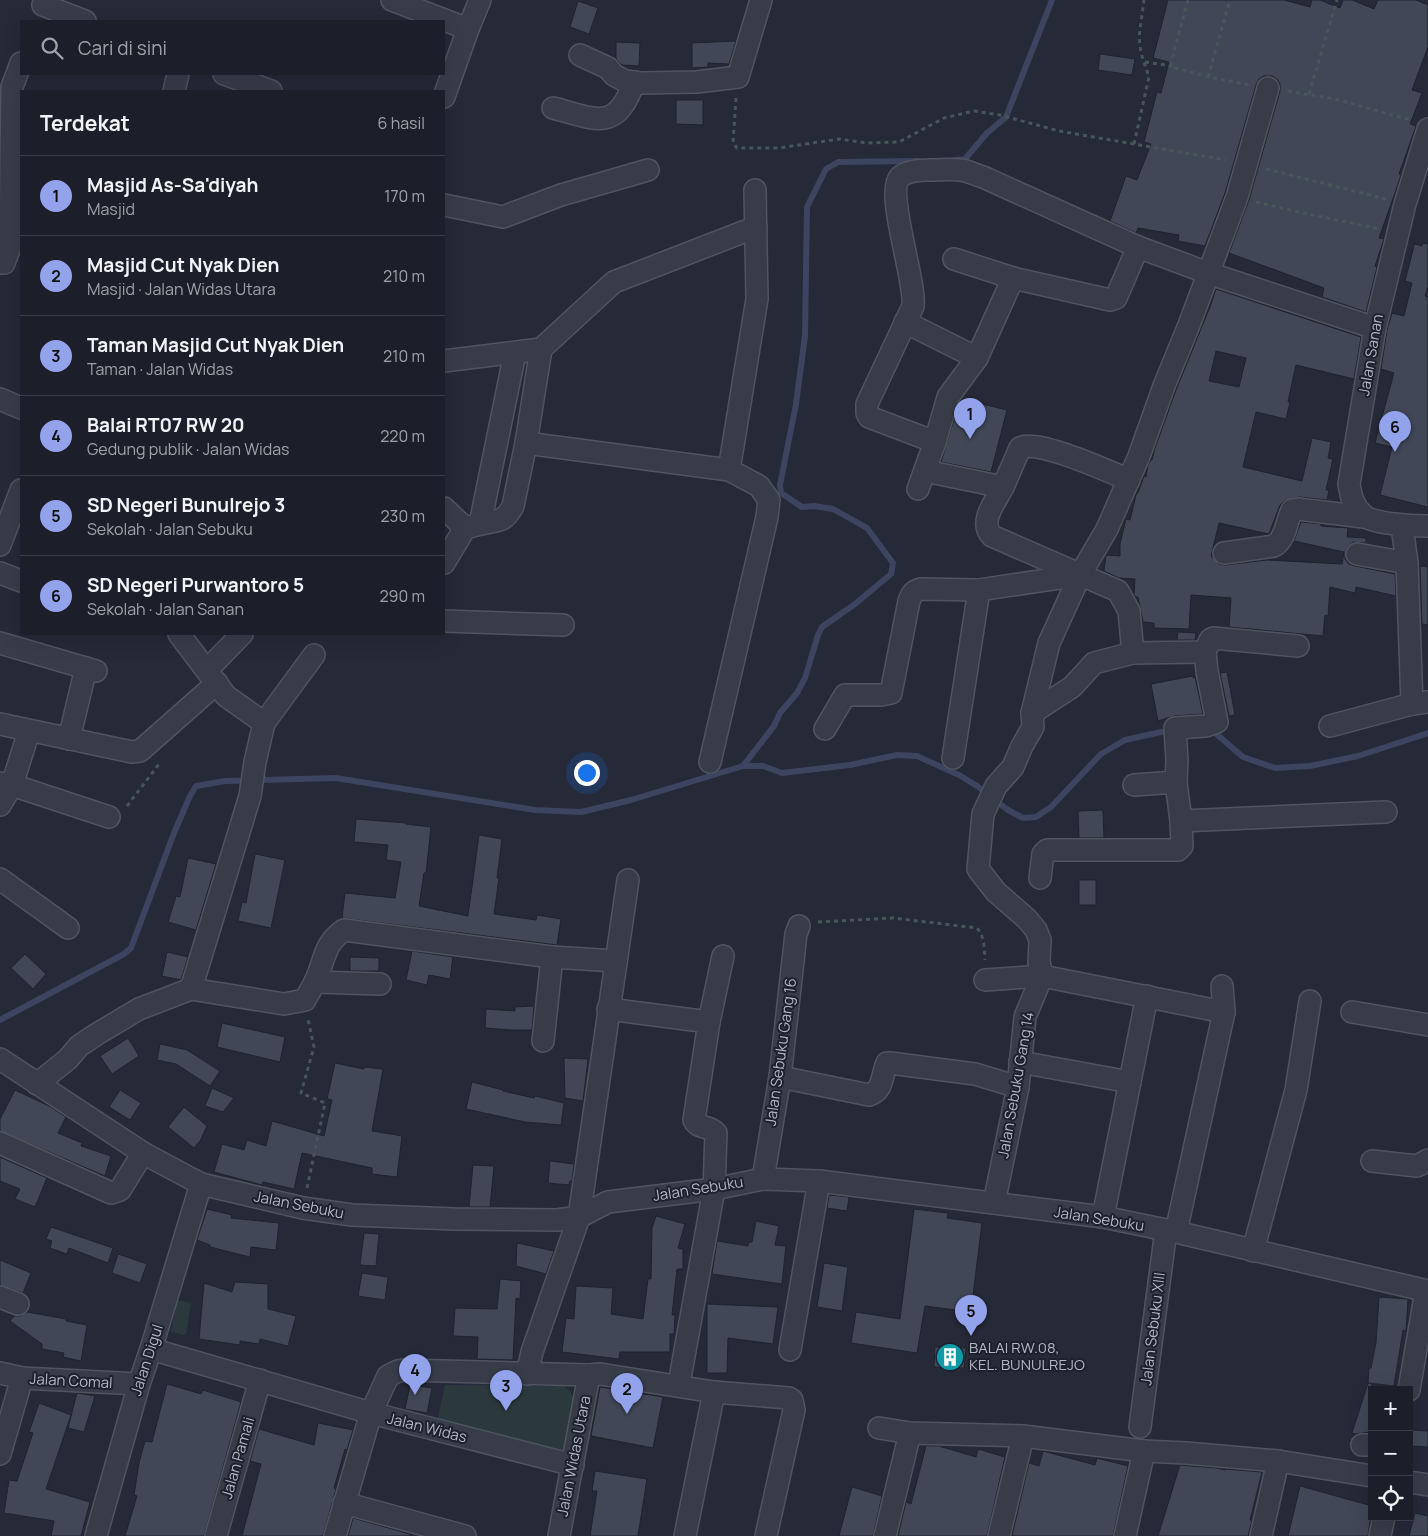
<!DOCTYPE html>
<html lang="id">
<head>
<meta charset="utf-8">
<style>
	body { margin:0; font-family:Manrope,sans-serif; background:#252732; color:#f1f3f6 }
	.controls { position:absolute; right:15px; bottom:15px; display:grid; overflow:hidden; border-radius:0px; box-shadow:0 5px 20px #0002 }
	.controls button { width:45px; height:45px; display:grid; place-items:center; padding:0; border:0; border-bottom:1px solid #3a3d47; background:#1c1f2a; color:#f1f3f6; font:25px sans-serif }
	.you { position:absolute; left:586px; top:772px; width:18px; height:18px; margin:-12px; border:4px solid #fff; border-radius:50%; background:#1a73e8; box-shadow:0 0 0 8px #1a73e833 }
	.badge { display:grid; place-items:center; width:32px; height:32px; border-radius:50%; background:#92a3eb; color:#111; font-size:16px; font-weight:700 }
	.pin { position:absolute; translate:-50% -41px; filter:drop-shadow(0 1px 2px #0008) }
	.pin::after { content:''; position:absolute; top:26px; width:18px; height:15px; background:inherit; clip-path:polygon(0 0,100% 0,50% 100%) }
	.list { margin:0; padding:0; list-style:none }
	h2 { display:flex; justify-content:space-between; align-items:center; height:65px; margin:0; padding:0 20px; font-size:21px }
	h2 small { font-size:16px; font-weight:400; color:#a0a2a8 }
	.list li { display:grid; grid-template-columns:32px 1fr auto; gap:15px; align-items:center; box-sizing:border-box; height:80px; padding:0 20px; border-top:1px solid #3a3d47 }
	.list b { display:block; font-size:19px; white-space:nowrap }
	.list p { margin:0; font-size:16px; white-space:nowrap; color:#a0a2a8 }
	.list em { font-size:16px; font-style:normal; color:#a0a2a8 }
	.icon { flex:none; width:28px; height:28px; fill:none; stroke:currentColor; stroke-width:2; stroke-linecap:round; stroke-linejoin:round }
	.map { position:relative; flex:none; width:1428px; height:1536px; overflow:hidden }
	.search { position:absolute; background:#1c1f2a; box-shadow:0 5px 20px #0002; left:20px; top:20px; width:425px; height:55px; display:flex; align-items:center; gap:12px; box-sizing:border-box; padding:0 18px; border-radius:0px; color:#a0a2a8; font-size:19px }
	.panel { position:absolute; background:#1c1f2a; box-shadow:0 5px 20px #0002; left:20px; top:90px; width:425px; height:545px; border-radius:0px }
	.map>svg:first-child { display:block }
	.green { fill:#2b393d }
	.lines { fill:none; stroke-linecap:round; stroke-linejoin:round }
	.stream { stroke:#3c445f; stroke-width:6 }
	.building { fill:#414757; stroke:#1f232f; fill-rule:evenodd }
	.street-casing { stroke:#505460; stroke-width:24 }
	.path { stroke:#48555a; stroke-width:3; stroke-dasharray:4 4; stroke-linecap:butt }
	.street { stroke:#383c49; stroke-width:21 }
	.labels { text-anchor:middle; stroke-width:4; stroke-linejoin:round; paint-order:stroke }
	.street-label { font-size:15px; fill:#b3b7c4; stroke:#1d212d }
	.poi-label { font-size:15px; fill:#b3b7c4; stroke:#1d212d; text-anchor:start }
</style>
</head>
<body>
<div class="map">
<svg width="1428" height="1536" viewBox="0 0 1428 1536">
	<rect width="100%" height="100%" fill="#252938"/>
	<!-- green -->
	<g class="green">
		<polygon points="177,1300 191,1303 186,1335 171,1332"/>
		<polygon points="445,1385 564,1386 571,1392 575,1401 565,1451 559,1454 437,1422"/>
	</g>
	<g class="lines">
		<!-- stream -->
		<g class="stream">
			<polyline points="955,160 965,159 987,133 1006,117 1052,0"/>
			<polyline points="1207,732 1214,732 1243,757 1275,768 1310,766 1358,756 1428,733"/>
			<polyline points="743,766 774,726 780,713 797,693 805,678 818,635 822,627 855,604 891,574 893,563 867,528 833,509 814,506 802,507 781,493 780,485 796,404 805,336 807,207 826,169 838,162 917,161"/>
			<polyline points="0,1020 124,954 131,948 174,833 190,796 196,786 225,781 336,778 535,810 581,812 631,800 743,766 763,766 782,773 850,765 897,755 917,756 959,775 977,786 1008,810 1023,818 1036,817 1051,807 1101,754 1125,740 1161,732 1172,732"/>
		</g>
	</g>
	<!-- building -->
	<g class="building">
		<polygon points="1168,0 1284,0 1310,7 1312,0 1320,0 1340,8 1343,0 1352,0 1374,9 1378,0 1416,0 1428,5 1428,47 1412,90 1422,93 1410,124 1416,126 1399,174 1401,175 1395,193 1379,238 1384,239 1375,266 1377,267 1366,312 1322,297 1324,288 1229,253 1249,200 1280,91 1280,84 1277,79 1272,76 1264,76 1259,79 1256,85 1225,193 1205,246 1178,241 1179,235 1138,228 1136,233 1110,221 1126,176 1137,180 1151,144 1144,142 1157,92 1161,93 1169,62 1153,58"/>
		<polygon points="578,1 598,8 589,34 570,27"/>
		<polygon points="736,41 729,64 708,63 708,67 692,68 692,43"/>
		<polygon points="616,42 640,43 639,66 622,65 616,59"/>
		<polygon points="1100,54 1135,59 1132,75 1098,70"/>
		<polygon points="676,100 703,100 703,125 676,124"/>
		<polygon points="1423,243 1428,244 1428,287 1425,296 1428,297 1428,507 1380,495 1392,447 1375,443 1394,373 1381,369 1387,330 1392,313 1404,316 1412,283 1405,281 1413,250 1414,244 1422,246"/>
		<path d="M1216 289 1361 337 1354 379 1296 365 1288 402H1290L1286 419 1256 412 1243 467 1302 481 1312 438 1331 442 1328 458 1333 459 1326 490H1329L1327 500 1299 497 1285 500 1280 505 1269 534 1219 523 1211 556 1219 564 1225 565 1267 560 1342 564 1344 552 1294 541 1301 522 1321 524V526L1348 528 1347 537 1366 538V543L1353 542 1348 546 1345 552V559L1349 564 1355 566 1395 574 1396 596 1356 587 1355 593 1330 587 1328 616 1325 615 1323 636 1229 627 1231 598 1191 595 1189 629 1154 628V623L1143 622 1138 597H1136L1134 595 1135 579 1119 578 1104 571 1106 555 1120 556V544L1126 519 1130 520 1136 495 1138 493 1144 476 1146 477 1148 465 1151 460H1152L1155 448 1176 390 1210 307ZM1216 351 1246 358 1239 387 1209 381Z"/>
		<polygon points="962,399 1007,410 991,472 941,462 959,403"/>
		<polygon points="1420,566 1428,567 1428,625 1422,624"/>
		<polygon points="1178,632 1196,633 1195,640 1177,640"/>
		<polygon points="1227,672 1235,715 1229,716 1220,673"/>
		<polygon points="1193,676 1193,678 1195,677 1203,714 1174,716 1158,721 1151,684"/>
		<polygon points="1103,810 1104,838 1079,838 1078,811"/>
		<polygon points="356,819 406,823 406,824 431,827 426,873 424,873 419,906 468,916 479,835 502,839 497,878 499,878 494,914 536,920 537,915 561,919 557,945 342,918 345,893 395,898 401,862 386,860 388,845 354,842"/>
		<polygon points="255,854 285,860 271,928 238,921 242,902 246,903"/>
		<polygon points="188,858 216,864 196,930 168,922 176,896 180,897"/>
		<rect x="1079" y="880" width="17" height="25"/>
		<polygon points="412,951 453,957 450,979 429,975 427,985 406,980"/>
		<polygon points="167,952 188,957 181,980 162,976"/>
		<polygon points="25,954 46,974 33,989 11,968"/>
		<polygon points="350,957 379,958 379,971 350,971"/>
		<polygon points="534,1006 532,1030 510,1030 485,1028 486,1009 515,1011 515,1007"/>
		<polygon points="222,1023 285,1037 280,1062 217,1047"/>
		<polygon points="128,1038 139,1056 112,1074 100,1056"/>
		<polygon points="160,1044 187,1050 220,1071 210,1086 176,1064 157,1060"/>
		<polygon points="564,1058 588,1059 583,1101 565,1098"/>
		<polygon points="335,1063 364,1069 364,1067 383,1069 372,1131 402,1136 397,1177 372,1174 372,1168 302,1153 294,1189 263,1182 262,1185 214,1172 222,1144 244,1150 247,1140 266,1146 272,1121 324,1136 332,1100 327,1099"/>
		<polygon points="472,1082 503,1090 503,1091 534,1098 535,1096 564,1103 561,1125 525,1122 466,1109"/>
		<polygon points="212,1088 234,1098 223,1112 205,1106"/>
		<polygon points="15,1090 51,1107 66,1117 58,1133 82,1143 81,1146 111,1156 105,1176 0,1131 0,1119"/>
		<polygon points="120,1090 141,1103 130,1120 109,1107"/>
		<polygon points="184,1107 207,1126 200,1141 194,1148 168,1127"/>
		<polygon points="0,1157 47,1178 35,1207 15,1199 20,1189 0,1181"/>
		<polygon points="550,1161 574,1164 572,1181 570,1181 569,1185 548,1183"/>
		<polygon points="473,1165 494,1166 490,1207 469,1207"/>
		<polygon points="829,1195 849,1197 847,1211 827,1208"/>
		<polygon points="207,1209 232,1215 231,1218 279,1223 276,1250 251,1247 250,1257 210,1247 210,1245 197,1240"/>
		<polygon points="914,1209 948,1213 947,1218 982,1223 971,1312 925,1306 917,1353 851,1343 856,1312 900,1319"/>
		<polygon points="656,1216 685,1224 678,1248 683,1249 683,1269 677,1269 672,1315 675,1315 674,1334 670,1334 670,1352 620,1352 619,1359 562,1352 566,1318 574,1319 576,1286 613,1288 611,1314 643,1319 648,1279 651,1279 652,1228"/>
		<polygon points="756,1221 779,1226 775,1245 786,1246 782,1284 712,1274 717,1241 748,1246 749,1242 752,1242"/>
		<polygon points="51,1227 113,1248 108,1263 69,1248 67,1254 50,1248 52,1241 46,1239"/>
		<polygon points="364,1233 379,1234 376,1266 360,1265"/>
		<polygon points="517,1243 554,1251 546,1274 516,1266"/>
		<polygon points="118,1254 147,1264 140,1283 112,1273"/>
		<polygon points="0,1260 31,1273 23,1293 0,1285"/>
		<polygon points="824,1263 848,1267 842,1311 817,1307"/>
		<polygon points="362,1273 388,1277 385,1300 358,1296"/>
		<polygon points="500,1279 521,1281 520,1299 516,1298 513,1360 477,1359 478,1337 453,1336 455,1308 497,1309"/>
		<polygon points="235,1282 268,1284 268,1309 296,1316 288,1346 260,1339 259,1344 240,1341 240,1345 199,1339 204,1283 232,1292"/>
		<polygon points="1379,1297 1408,1299 1406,1331 1403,1330 1394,1386 1368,1383 1369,1368 1371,1368 1376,1343"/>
		<polygon points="707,1304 778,1307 773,1344 728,1338 727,1373 707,1373"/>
		<polygon points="27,1312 66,1319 66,1321 87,1325 81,1361 63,1357 64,1353 42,1349 42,1344 10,1321 14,1316 20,1316"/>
		<polygon points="935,1347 966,1348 964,1368 934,1367"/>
		<polygon points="1368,1383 1372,1384 1372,1424 1369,1432 1356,1434 1352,1433"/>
		<polygon points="167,1384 201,1394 203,1390 241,1402 204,1536 125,1536 137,1496 134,1495 139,1463 145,1441 152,1442"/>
		<polygon points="410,1385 432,1388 427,1413 405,1409"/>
		<polygon points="600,1387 663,1397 653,1448 591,1436"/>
		<polygon points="77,1393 95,1396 84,1432 68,1428"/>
		<polygon points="39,1403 71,1415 46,1489 90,1502 81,1536 51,1536 54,1521 4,1513 9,1480 17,1481 33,1433 29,1432"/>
		<polygon points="318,1423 353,1430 347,1450 345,1449 334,1488 336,1489 323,1536 242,1536 261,1464 250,1461 259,1429 314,1445"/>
		<polygon points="1412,1430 1428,1431 1428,1447 1411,1446"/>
		<polygon points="926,1446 939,1446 976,1457 978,1449 1005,1457 987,1536 898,1536 906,1502 911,1504"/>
		<polygon points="1043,1451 1095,1465 1097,1458 1128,1466 1113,1536 1012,1536 1029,1463 1039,1466"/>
		<polygon points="1180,1465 1216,1468 1225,1470 1225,1469 1262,1472 1250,1520 1252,1520 1248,1536 1158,1536"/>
		<polygon points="595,1471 647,1479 638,1536 590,1536 597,1491 592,1491"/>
		<polygon points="1300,1486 1372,1506 1368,1536 1288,1536"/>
		<polygon points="852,1487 882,1496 873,1536 839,1536"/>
		<polygon points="1415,1513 1428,1516 1428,1536 1409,1536"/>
		<polygon points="353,1518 410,1534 410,1536 348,1536"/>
	</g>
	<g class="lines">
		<defs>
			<g id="street">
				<polyline points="392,0 468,29"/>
				<polyline points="43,5 85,21"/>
				<polyline points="580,55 608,68 614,75 625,81 640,83 697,82 738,77 761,0"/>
				<polyline points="224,74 271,91"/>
				<polyline points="174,91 178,74"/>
				<polyline points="444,97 468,29 480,0"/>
				<path d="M553 108C596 119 616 133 634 82"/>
				<path d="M1428 129 1405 204 1375 328 1349 484C1351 496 1353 506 1363 515 1371 524 1415 526 1428 526"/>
				<polyline points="444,205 503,217 561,195 648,170"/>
				<polyline points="954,259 1013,278"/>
				<polyline points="0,263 4,263 10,247 12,87 21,63"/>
				<polyline points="905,322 977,358"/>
				<polyline points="444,361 541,349 614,282 756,227"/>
				<polyline points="0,399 21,408"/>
				<path d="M935 442 869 417 867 413V404L913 306C916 280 885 193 900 177 907 171 920 170 930 170 940 170 951 169 961 170 968 171 976 175 983 177L1138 247 1208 273 1375 328"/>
				<polyline points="526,443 729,470 759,486 769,500 767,517 710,762"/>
				<polyline points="729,470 757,299 755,190"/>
				<path d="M925 471 1003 487C996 501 978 522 992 536L1118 591 1129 611 1133 653 1094 663 1072 687 1032 713"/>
				<path d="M1003 487 1020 448C1035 438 1110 472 1129 480"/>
				<polyline points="918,489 935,442 948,397 977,358 1013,278 1110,300 1116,298 1138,247"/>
				<polyline points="444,508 465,528"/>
				<polyline points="480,524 515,353"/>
				<polyline points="1402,526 1407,563 1412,704 1428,702"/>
				<polyline points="0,545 21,490"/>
				<path d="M1224 553 1274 546C1286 539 1286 522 1292 510L1298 509 1364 517"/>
				<polyline points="1357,554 1407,563"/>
				<path d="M444 563 465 528C470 527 476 525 481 524 498 520 504 523 513 506L526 443 541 349"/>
				<polyline points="0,573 21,581"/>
				<polyline points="444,621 563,625"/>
				<polyline points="179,634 226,696 264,723"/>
				<polyline points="0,643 96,671"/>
				<polyline points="1133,653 1205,652 1210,640 1213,638 1298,646"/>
				<polyline points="207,670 242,634"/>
				<polyline points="0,724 132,752 140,751 217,683"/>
				<polyline points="1330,726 1412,704"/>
				<path d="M825 729 845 695H881L891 693 909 601C912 594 913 591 921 589L979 590"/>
				<polyline points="69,739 86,668"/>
				<polyline points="953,758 979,590 1080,575"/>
				<polyline points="0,783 12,785 109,817"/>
				<polyline points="1134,785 1176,782"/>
				<polyline points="0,805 12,785 29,731"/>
				<polyline points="1181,821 1386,812"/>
				<polyline points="1040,878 1043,854 1047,850 1178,850 1182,846 1181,821 1176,782 1177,760 1175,728 1206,726 1217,722 1207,671 1205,652"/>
				<polyline points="0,879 68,928"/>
				<polyline points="985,980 1042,976 1224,1012"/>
				<polyline points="315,982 380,984"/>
				<polyline points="191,989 250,796 255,762 264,723 314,655"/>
				<polyline points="608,1009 709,1022"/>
				<polyline points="1352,1012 1428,1025"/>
				<polyline points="543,1041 552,957"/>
				<polyline points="0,1059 143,1153 201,1184 303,1208 352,1215 455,1219 557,1220 579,1217 608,1202 714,1189 763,1179 819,1181 1103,1217 1176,1232 1428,1291"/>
				<polyline points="1020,1062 1130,1082"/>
				<path d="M780 1077 869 1095C884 1090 881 1076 887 1063H890L975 1074 1018 1087"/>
				<path d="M37 1084 68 1059 79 1046 97 1034 139 1009 191 989 284 1004 305 1000C308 994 312 988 315 982 325 961 323 944 344 930L552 957 616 961"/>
				<polyline points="0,1143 111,1193 120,1190 143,1153"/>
				<polyline points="1372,1161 1417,1166 1428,1160"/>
				<polyline points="763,1179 780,1077 796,934 799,926"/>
				<polyline points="994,1203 1018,1087 1025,1017 1042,976 1039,962 1040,940 1036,930 1027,919 996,892 978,869 983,814 996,786 1013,767 1022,746 1033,727 1032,713 1049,643 1080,575 1107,529 1139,456 1164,386 1189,325 1237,197 1268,88"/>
				<polyline points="1103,1217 1147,996"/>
				<polyline points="1176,1232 1224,1012 1222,986"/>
				<polyline points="1253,1251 1296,1090 1310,1001"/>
				<polyline points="0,1297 18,1304"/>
				<polyline points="151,1349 371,1413 573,1465"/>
				<polyline points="790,1350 819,1181"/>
				<polyline points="0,1373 22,1378"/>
				<polyline points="527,1374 532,1352 579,1217 628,880"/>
				<path d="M679 1384 714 1189 716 1133C709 1125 698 1129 694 1120L709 1022 723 956"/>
				<polyline points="1409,1390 1426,1291"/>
				<polyline points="1140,1427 1166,1230"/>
				<polyline points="879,1428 910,1433 1023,1436 1144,1451 1186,1453 1278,1461 1372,1476"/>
				<polyline points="1362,1445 1372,1445"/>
				<polyline points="0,1454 22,1378 139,1384"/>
				<polyline points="1409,1482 1428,1485"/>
				<polyline points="344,1503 465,1536"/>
				<polyline points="96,1536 139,1384 151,1349 201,1184"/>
				<polyline points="216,1536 260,1380"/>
				<polyline points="335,1536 371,1413 388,1376 398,1371 405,1370 589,1375 600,1374 714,1392 789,1398 792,1400 794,1410 766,1536"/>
				<polyline points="559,1536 589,1375"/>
				<polyline points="685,1536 714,1392"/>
				<polyline points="885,1536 910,1433"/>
				<polyline points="999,1536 1023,1436"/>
				<polyline points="1125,1536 1144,1451"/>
				<polyline points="1261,1536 1278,1461"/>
				<polyline points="1380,1536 1384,1517"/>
			</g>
		</defs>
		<!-- street casing -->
		<use href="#street" class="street-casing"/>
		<!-- path -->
		<g class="path">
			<polyline points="1188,0 1171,63 1172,67 1213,78 1250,85"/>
			<polyline points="1145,62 1172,66"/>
			<polyline points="1208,77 1230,0"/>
			<polyline points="1288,91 1335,99 1411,120"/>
			<polyline points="1309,94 1337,0"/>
			<polyline points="736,98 733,143 737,148 779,148 839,139 867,143 899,142 944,118 974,111 1000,115 1059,131 1226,160"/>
			<polyline points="1134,144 1149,77 1141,53 1139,37 1144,0"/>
			<polyline points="1266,169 1386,199"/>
			<polyline points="1256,202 1303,213 1380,229"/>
			<polyline points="127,806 159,764"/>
			<path d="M818 922 893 918 977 928C985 937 984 949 985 960"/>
			<polyline points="307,1188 325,1103 301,1093 314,1047 308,1019"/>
		</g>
		<!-- street -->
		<use href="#street" class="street"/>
	</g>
	<!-- icons -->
	<defs>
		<symbol id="building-disc" viewBox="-11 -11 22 22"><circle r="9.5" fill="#0f9aa8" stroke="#1d212d"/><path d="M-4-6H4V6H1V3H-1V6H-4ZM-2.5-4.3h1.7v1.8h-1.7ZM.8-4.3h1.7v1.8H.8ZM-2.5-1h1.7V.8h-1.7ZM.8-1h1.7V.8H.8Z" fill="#fff"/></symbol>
	</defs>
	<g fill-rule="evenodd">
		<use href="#building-disc" x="934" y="1341" width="32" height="32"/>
	</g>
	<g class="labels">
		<!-- street labels -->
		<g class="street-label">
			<text transform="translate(1371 355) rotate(-80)" y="5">Jalan Sanan</text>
			<text transform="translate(781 1052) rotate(-82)" y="5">Jalan Sebuku Gang 16</text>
			<text transform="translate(1016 1085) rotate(-80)" y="5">Jalan Sebuku Gang 14</text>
			<text transform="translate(698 1189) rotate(-9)" y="5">Jalan Sebuku</text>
			<text transform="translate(299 1205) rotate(11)" y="5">Jalan Sebuku</text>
			<text transform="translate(1099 1219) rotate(9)" y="5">Jalan Sebuku</text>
			<text transform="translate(1153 1329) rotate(-83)" y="5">Jalan Sebuku XIII</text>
			<text transform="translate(147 1360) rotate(-72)" y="5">Jalan Digul</text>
			<text transform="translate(71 1381) rotate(3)" y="5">Jalan Comal</text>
			<text transform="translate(427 1428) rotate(14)" y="5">Jalan Widas</text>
			<text transform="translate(574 1456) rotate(-79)" y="5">Jalan Widas Utara</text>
			<text transform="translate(238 1458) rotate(-74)" y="5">Jalan Pamali</text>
		</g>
		<!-- poi labels -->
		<g class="poi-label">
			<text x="969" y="1353">BALAI RW.08,<tspan x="969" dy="17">KEL. BUNULREJO</tspan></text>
		</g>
	</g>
</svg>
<div class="controls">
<button>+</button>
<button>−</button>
<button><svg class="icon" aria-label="locate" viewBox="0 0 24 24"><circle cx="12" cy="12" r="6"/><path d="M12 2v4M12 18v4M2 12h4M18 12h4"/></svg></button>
</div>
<div class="you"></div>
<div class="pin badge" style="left:970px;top:439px">1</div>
<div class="pin badge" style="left:627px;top:1414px">2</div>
<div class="pin badge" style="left:506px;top:1411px">3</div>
<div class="pin badge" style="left:415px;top:1395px">4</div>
<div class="pin badge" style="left:971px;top:1336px">5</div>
<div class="pin badge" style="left:1395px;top:452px">6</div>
<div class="search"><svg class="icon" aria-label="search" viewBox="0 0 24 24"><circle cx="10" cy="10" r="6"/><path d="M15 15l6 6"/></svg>Cari di sini</div>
<section class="panel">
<h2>Terdekat<small>6 hasil</small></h2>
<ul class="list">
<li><span class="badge">1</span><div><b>Masjid As-Sa'diyah</b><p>Masjid</p></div><em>170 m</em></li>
<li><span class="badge">2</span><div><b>Masjid Cut Nyak Dien</b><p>Masjid · Jalan Widas Utara</p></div><em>210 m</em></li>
<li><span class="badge">3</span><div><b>Taman Masjid Cut Nyak Dien</b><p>Taman · Jalan Widas</p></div><em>210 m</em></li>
<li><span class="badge">4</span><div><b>Balai RT07 RW 20</b><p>Gedung publik · Jalan Widas</p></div><em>220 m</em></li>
<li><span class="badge">5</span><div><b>SD Negeri Bunulrejo 3</b><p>Sekolah · Jalan Sebuku</p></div><em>230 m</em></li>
<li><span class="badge">6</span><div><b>SD Negeri Purwantoro 5</b><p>Sekolah · Jalan Sanan</p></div><em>290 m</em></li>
</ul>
</section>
</div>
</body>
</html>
